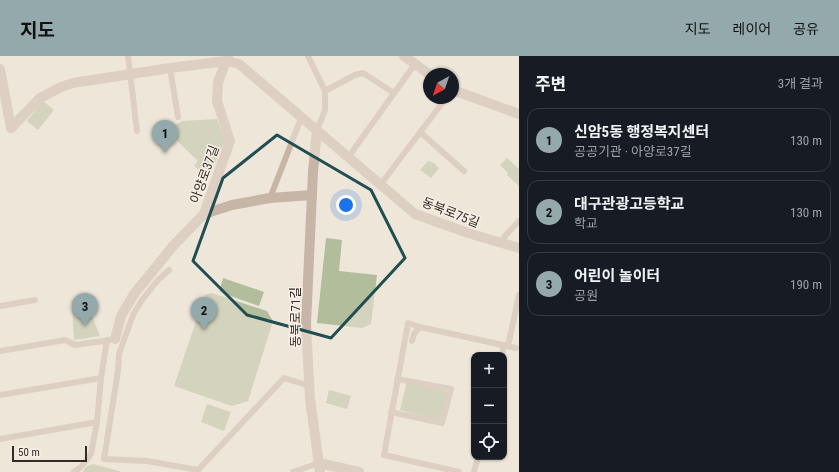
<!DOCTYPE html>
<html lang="ko">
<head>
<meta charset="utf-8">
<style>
	body { margin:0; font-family:"Roboto Condensed","Noto Sans KR",sans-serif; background:#242831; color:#f1f3f6 }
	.controls { position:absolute; right:12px; bottom:12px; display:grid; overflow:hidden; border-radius:8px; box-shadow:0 1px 3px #0004 }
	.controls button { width:36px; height:36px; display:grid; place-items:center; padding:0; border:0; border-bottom:1px solid #363941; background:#171b24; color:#f1f3f6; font:20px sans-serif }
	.compass { position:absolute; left:423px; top:12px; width:36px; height:36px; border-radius:50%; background:#171b24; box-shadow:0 1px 3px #0004; rotate:220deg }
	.scale { position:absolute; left:12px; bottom:10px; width:75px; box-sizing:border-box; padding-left:4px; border:2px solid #342b27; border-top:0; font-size:11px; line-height:14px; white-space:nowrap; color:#342b27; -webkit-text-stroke:3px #f8f0e6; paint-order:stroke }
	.you { position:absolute; left:346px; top:149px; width:14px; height:14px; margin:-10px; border:3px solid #fff; border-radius:50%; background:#1a73e8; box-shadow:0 0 0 6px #1a73e833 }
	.badge { display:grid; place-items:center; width:26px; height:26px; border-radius:50%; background:#93a9ac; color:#111; font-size:13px; font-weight:700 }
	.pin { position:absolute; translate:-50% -33px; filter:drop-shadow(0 1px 2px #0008) }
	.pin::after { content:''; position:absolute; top:21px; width:14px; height:12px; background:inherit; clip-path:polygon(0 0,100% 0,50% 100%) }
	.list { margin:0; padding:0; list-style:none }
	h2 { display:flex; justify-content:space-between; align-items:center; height:52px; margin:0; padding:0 16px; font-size:17px }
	h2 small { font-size:13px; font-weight:400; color:#9ea1a6 }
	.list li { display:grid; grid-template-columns:26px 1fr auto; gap:12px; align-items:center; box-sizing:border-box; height:64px; margin:0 8px 8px; padding:0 8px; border:1px solid #363941; border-radius:12px }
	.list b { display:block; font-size:15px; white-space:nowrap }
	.list p { margin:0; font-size:13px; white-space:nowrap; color:#9ea1a6 }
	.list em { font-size:13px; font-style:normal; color:#9ea1a6 }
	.icon { flex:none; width:22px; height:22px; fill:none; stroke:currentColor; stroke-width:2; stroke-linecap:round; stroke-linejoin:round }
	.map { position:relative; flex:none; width:519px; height:416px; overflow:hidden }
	header { display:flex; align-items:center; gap:24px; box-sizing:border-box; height:56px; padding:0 20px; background:#93a9ac; color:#111 }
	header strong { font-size:19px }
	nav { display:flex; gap:22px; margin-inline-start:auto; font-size:14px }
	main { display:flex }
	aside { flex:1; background:#171b24 }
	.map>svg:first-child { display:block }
	.green { fill:#b1bd9b }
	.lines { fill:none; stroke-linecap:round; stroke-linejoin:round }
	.service { stroke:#c7b6a7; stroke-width:6 }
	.minor { stroke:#c7b6a7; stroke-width:10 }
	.marked { fill:none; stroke:#204e52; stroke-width:3; stroke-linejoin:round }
	.labels { text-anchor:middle; stroke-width:3; stroke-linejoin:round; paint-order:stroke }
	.street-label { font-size:13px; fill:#342b27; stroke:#f8f0e6 }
</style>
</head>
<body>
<header>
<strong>지도</strong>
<nav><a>지도</a><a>레이어</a><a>공유</a></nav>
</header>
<main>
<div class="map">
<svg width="519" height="416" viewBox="0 0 519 416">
	<rect width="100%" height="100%" fill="#efe6da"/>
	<!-- green -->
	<g class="green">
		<polygon points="43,45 54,54 38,74 27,65"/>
		<polygon points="217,63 225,85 209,121 194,110 198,105 167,75 182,65"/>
		<polygon points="507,102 519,113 519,130 507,119 508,117 500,109"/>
		<polygon points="428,105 434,107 439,112 431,122 420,114"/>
		<polygon points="326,182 342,184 339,215 377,219 371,268 362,272 317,267"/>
		<polygon points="223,222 264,236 259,250 219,236"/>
		<polygon points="212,237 267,255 273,265 248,345 232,350 174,330 205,239"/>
		<polygon points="77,245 92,260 100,280 74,284 72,249"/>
		<polygon points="407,325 448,336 441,365 400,354"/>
		<polygon points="329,334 351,340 347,353 326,347"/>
		<polygon points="207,348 231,356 224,375 201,366"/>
		<polygon points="93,408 122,416 83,416 86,411"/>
	</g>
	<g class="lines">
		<!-- service -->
		<g class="service">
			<polyline points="128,0 137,75"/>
			<polyline points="308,0 325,35"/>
			<polyline points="170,12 178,61"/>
			<polyline points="317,74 325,54 325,35 355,19 363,17 394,37"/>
			<polyline points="420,76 464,115"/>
			<polyline points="349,100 415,8"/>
			<polyline points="381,128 446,42"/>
			<polyline points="270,142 302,60"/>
			<polyline points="502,188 505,180 519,165"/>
			<polyline points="169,214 158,224 142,244 133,259 119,298 118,315 104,403 147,405 198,414 284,322 310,330"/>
			<polyline points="0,250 35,244"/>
			<polyline points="420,271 408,267 384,399 459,416"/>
			<polyline points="412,285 414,278 420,271 516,292"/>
			<polyline points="508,290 519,239"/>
			<polyline points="0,295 65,284 75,289 110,284"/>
			<polyline points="502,299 504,289"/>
			<polyline points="0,339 101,322 107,284"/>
			<polyline points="391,356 442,367 451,333 397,323"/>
			<polyline points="0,383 97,366"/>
			<polyline points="74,416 81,411 91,398 97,366 101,322"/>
			<polyline points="293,416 319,407"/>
			<polyline points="474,416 478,401"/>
		</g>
		<!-- minor -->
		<g class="minor">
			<polyline points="404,0 429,18"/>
			<polyline points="0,13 11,72"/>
			<polyline points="453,34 519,58"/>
			<polyline points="11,72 40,42 61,31 73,27 170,12 227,5 239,8 415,158 468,177 519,192"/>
			<polyline points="317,74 313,116 306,268 310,343 320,416"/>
			<polyline points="204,158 232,149 270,142 312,139"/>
			<polyline points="115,283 121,260 134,238 173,190 204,158 230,85 217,45 218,26 228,0"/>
			<polyline points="319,407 359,416"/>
		</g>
	</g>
	<!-- marked area -->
	<path d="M0 0H519V416H0ZM277 79 371 134 405 202 331 282 247 259 193 205 223 122Z" fill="#efe6da" fill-opacity=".55" fill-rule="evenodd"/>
	<path class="marked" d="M277 79 371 134 405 202 331 282 247 259 193 205 223 122Z"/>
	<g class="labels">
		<!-- street labels -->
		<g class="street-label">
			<text transform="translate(204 118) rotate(-70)" y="5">아양로37길</text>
			<text transform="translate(451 156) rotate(21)" y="5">동북로75길</text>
			<text transform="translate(295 261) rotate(-90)" y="5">동북로71길</text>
		</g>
	</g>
</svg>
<div class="controls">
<button>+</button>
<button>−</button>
<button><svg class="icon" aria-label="locate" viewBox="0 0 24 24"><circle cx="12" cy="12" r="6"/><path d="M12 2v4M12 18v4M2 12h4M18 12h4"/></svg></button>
</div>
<svg class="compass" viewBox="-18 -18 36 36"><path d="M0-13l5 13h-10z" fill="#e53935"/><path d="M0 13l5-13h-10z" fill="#9ea1a6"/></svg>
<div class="scale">50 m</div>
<div class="you"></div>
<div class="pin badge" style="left:165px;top:97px">1</div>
<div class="pin badge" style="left:204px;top:274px">2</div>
<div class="pin badge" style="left:85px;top:270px">3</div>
</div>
<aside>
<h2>주변<small>3개 결과</small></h2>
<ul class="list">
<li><span class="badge">1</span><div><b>신암5동 행정복지센터</b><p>공공기관 · 아양로37길</p></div><em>130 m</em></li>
<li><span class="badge">2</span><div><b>대구관광고등학교</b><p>학교</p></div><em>130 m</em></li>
<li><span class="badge">3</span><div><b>어린이 놀이터</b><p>공원</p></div><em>190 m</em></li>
</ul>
</aside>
</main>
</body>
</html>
